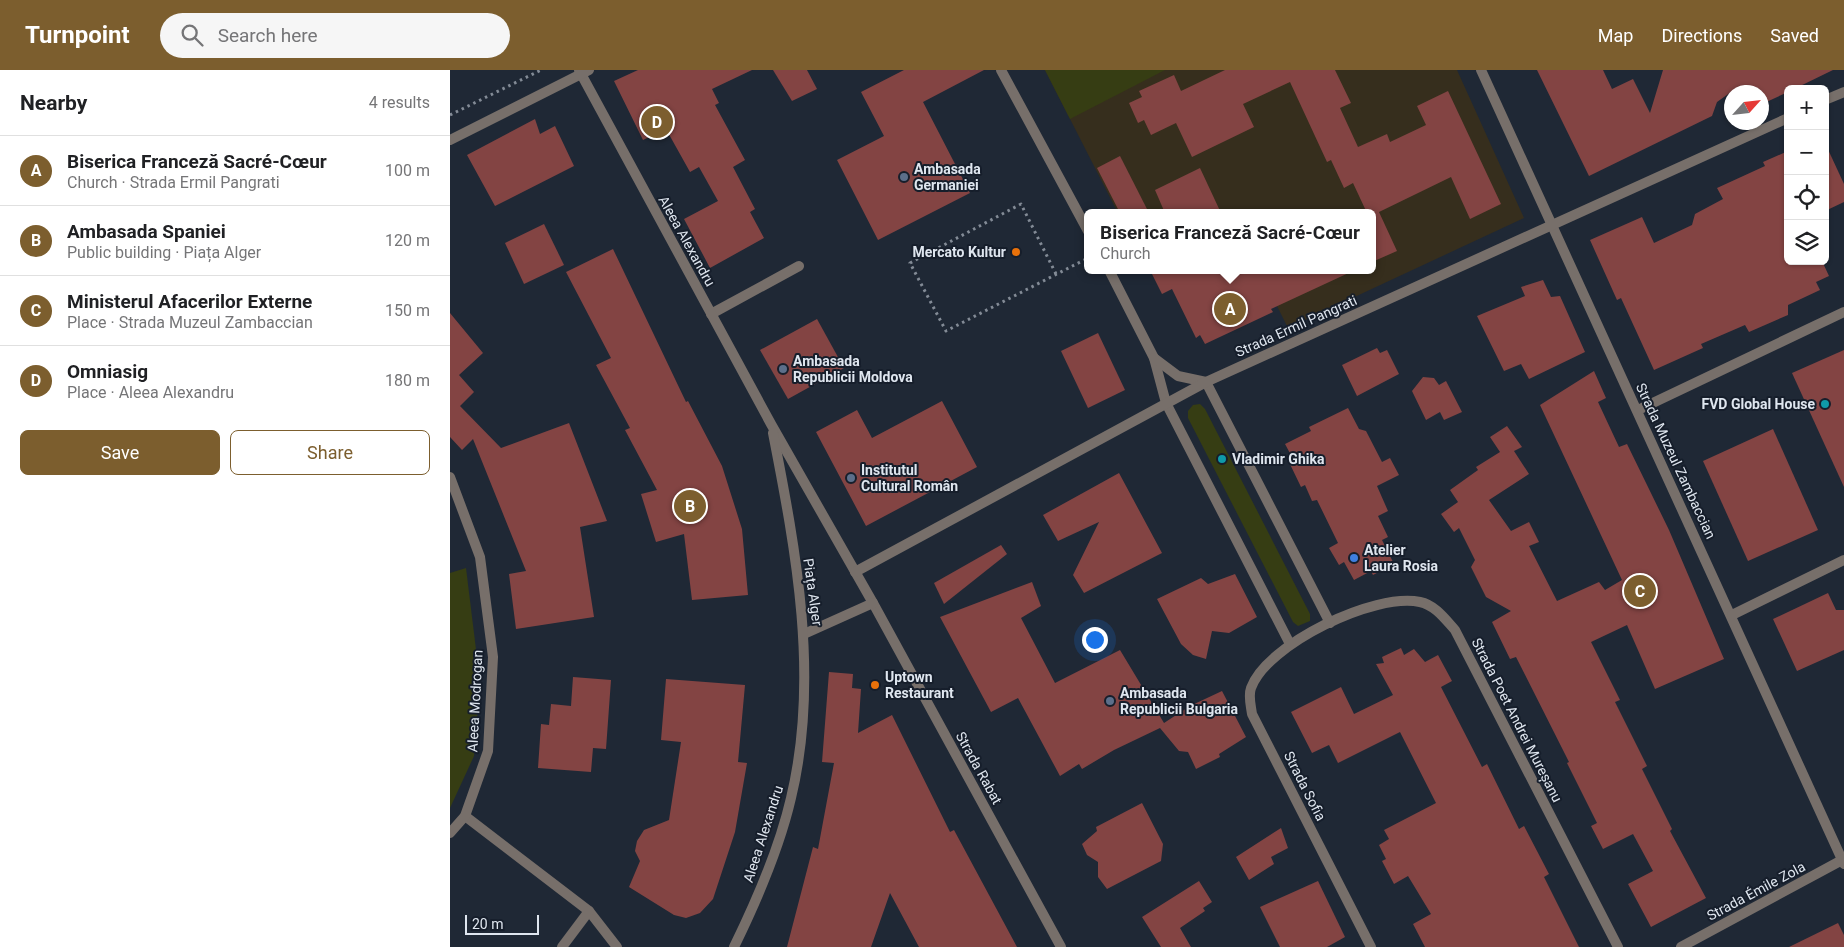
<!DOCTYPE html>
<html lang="en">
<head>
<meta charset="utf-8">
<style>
	body { margin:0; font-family:Roboto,sans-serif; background:#f6f6f6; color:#202124 }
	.controls { position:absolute; right:15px; top:15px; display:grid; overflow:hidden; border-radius:8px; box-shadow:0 1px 4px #0004 }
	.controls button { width:45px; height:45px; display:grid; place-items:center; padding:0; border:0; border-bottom:1px solid #e0e0e0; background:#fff; color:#202124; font:25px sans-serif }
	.compass { position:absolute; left:1274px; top:15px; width:45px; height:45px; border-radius:50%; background:#fff; box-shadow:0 1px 4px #0004; rotate:63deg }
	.scale { position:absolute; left:15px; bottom:12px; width:74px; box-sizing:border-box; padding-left:5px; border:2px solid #dfe6ef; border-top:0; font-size:14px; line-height:18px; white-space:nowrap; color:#dfe6ef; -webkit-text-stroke:4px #161e2b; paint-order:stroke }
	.you { position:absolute; left:644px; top:569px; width:18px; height:18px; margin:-12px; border:4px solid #fff; border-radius:50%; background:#1a73e8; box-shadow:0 0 0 8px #1a73e833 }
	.badge { display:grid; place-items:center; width:32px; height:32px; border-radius:50%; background:#7c5e2e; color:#fff; font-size:16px; font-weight:700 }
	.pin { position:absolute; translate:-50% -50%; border:2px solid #fff; box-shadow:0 1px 5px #0006 }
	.popup { position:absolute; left:634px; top:139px; width:292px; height:65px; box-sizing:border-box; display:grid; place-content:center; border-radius:8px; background:#fff; filter:drop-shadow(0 1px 4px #0005); font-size:16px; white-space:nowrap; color:#757577 }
	.popup b { font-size:19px; color:#202124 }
	.popup::after { content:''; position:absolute; left:50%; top:100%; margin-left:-10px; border:10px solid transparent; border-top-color:#fff }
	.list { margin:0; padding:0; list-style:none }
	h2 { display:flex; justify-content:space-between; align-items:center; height:65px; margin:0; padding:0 20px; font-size:21px }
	h2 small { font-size:16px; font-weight:400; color:#757577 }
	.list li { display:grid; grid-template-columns:32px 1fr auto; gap:15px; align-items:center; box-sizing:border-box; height:70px; padding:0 20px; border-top:1px solid #e0e0e0 }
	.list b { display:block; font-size:19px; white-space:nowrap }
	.list p { margin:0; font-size:16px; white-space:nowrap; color:#757577 }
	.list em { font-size:16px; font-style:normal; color:#757577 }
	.actions { display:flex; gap:10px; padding:15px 20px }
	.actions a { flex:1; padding:11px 0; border:1px solid #7c5e2e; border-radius:8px; text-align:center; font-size:18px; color:#7c5e2e }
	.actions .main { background:#7c5e2e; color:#fff }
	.icon { flex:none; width:28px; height:28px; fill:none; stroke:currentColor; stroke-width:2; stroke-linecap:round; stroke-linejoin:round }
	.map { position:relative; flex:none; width:1394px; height:877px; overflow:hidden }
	header { display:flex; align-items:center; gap:30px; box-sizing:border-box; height:70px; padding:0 25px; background:#7c5e2e; color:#fff }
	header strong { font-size:24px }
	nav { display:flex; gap:28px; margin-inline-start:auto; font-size:18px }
	.search { width:350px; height:45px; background:#f6f6f6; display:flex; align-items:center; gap:12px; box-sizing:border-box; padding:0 18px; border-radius:28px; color:#757577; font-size:19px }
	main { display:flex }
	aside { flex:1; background:#fff }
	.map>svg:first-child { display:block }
	.industrial { fill:#362e1d }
	.green { fill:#363d13 }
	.building { fill:#834443 }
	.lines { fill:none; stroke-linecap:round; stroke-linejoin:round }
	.path { stroke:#838b96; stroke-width:3; stroke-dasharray:2.5 4; stroke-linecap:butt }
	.lane { stroke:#776f6a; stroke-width:10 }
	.street { stroke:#776f6a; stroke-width:10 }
	.service-dot { fill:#5c6f8a; stroke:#161e2b; stroke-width:2 }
	.food-dot { fill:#e8710a; stroke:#161e2b; stroke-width:2 }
	.culture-dot { fill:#0f9aa8; stroke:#161e2b; stroke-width:2 }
	.shop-dot { fill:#3f7fe0; stroke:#161e2b; stroke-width:2 }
	.labels { text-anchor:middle; stroke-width:4; stroke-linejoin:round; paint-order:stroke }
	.poi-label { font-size:14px; font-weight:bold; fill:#dfe6ef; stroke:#161e2b; text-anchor:start }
	.street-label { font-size:14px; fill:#dfe6ef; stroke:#161e2b }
</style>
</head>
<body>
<header>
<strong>Turnpoint</strong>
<div class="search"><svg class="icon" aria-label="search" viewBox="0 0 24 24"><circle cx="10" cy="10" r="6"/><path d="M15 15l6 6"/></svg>Search here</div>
<nav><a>Map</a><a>Directions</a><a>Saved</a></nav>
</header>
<main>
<aside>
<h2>Nearby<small>4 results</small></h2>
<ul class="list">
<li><span class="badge">A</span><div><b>Biserica Franceză Sacré-Cœur</b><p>Church · Strada Ermil Pangrati</p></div><em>100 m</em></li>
<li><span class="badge">B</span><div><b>Ambasada Spaniei</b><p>Public building · Piața Alger</p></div><em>120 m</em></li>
<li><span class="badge">C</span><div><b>Ministerul Afacerilor Externe</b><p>Place · Strada Muzeul Zambaccian</p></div><em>150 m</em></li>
<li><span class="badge">D</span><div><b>Omniasig</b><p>Place · Aleea Alexandru</p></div><em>180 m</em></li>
</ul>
<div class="actions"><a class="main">Save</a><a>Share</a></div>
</aside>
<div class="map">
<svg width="1394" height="877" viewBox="0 0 1394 877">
	<rect width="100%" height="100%" fill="#1f2835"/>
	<!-- industrial -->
	<polygon class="industrial" points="595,0 1007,0 1074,148 838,258 809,200 922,200 922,143 668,143"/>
	<!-- green -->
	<g class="green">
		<polygon points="595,0 715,0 620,49"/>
		<polygon points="750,334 755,339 860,544 860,551 848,556 843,552 738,348 738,341 743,335"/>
		<polygon points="16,498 30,612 24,686 0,738 0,503"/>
	</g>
	<!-- building -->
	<g class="building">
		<polygon points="188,0 302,0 262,19 269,33 265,35 295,90 283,97 305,139 300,142 314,168 260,198 234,149 268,131 249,97 240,102 216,59 193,70 164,11"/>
		<polygon points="323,0 357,0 367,19 342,31"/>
		<polygon points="454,0 534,0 473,32 520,123 428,170 387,90 434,66 411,22"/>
		<polygon points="775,0 885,0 901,33 890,38 908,77 937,64 940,72 976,55 967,36 998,21 1051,134 1020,149 1001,107 929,142 947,181 922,192 922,143 917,143 903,113 894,118 881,90 877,92 840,12 793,34 804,57 742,87 726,53 701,65 694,50 688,53 679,33 692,27 689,21 724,5 731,21"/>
		<polygon points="1087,0 1153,0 1162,19 1183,9 1200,43 1213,0 1383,0 1344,19 1338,19 1338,22 1312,34 1312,22 1281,22 1267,32 1262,46 1139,106"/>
		<polygon points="85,49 90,64 105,56 124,96 45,136 17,85"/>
		<polygon points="1375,73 1394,114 1394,132 1375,141"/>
		<polygon points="1338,81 1338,191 1372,191 1379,206 1366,212 1370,220 1338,235 1338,245 1299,262 1295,255 1251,274 1253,278 1204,300 1171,228 1167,230 1140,170 1192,147 1204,173 1242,155 1245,144 1273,129 1267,118 1315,96 1313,92"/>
		<polygon points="670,86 699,143 670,143 647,98"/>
		<polygon points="750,98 771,143 715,143 705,120"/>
		<polygon points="94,154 114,195 74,214 55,173"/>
		<polygon points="163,179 236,332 238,331 272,396 292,459 298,525 242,530 234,464 206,472 191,424 207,420 175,360 180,358 146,295 161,288 116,202"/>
		<polygon points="700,200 905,200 821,239 823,242 755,274 750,265 746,268 722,219 712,224"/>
		<polygon points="1093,210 1101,227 1110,226 1135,282 1079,309 1071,294 1054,301 1027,246 1075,226 1071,217"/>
		<polygon points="0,243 33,283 9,305 24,322 10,336 51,378 119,353 157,451 130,457 144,547 66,559 59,504 76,501 23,369 12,380 0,367"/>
		<polygon points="367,249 394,298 338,329 310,280"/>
		<polygon points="648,263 675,320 638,338 611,281"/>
		<polygon points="927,278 930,283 937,280 949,304 907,326 892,295"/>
		<polygon points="1394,280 1394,417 1342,303"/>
		<polygon points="1144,301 1156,328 1148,332 1169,377 1177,374 1219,460 1274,589 1205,619 1177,555 1141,572 1170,630 1165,632 1197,696 1192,699 1222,759 1220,761 1256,828 1201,857 1178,814 1203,801 1183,764 1153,779 1141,756 1147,753 1117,693 1119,692 1066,587 1060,589 1042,552 1061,541 1036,527 1021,497 1025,490 1009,458 1004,462 991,444 1008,432 1000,420 1028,400 1026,397 1050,382 1040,367 1057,356 1072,377 1064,381 1079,404 1039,430 1061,461 1079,452 1089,472 1079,476 1107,531 1149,512 1155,520 1172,510 1090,335"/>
		<polygon points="973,307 984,308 989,315 996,311 1012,342 994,350 990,342 976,350 962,321"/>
		<polygon points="492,331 527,397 416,456 366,362 407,340 422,368"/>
		<polygon points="898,338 909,359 916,361 932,392 940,388 949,405 927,416 938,441 928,446 938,467 932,470 944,494 923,505 921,501 904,510 894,492 889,495 879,478 888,473 867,430 862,431 855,415 851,417 838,390 842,387 835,374 861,361 859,357"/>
		<polygon points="1323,359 1368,460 1298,491 1253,391"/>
		<polygon points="669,403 712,483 634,523 623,505 649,452 608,471 593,445"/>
		<polygon points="551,475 557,484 494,534 484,513"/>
		<polygon points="785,504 807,547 779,563 762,561 756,589 743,585 731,574 707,529 751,508 758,514"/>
		<polygon points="582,512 591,536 571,548 605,613 670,580 714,653 740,636 772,621 796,667 769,684 770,687 746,699 738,682 729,681 710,658 664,680 632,699 629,694 610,706 568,628 541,642 490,547"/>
		<polygon points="1378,523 1386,540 1394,540 1394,580 1347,601 1323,549"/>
		<polygon points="951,578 954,585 964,579 975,592 988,585 1002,611 991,617 1032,697 1037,694 1069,759 1074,756 1099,804 1094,807 1129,877 975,877 963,854 981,844 958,806 944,814 932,791 936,789 929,775 939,769 934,760 986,733 950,662 888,693 879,675 862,683 841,642 891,617 904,644 943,625 926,594 934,593 932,587"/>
		<polygon points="379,602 403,604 402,618 411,619 408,663 442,645 500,762 504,760 567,877 469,877 440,823 421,877 337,877 363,777 368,779 384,693 372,692"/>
		<polygon points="123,607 161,610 156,679 143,678 141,702 88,698 91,654 99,655 101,634 121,636"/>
		<polygon points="216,609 295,615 288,692 297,693 285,762 263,829 250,843 236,848 224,845 179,817 190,791 185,781 187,771 194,760 219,750 231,672 211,670"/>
		<polygon points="692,733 713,774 711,791 657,819 648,807 648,792 637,785 632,774 647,761 646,757"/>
		<polygon points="831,758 838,778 821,787 824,794 799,810 786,787"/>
		<polygon points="749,811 762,832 753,838 755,841 730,858 741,877 711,877 692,847"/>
		<polygon points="868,811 895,867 877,877 830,877 810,837"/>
		<polygon points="1388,853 1394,865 1394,877 1339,877"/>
	</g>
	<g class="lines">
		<!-- path -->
		<g class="path">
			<polyline points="0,45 91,0"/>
			<polyline points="606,204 571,134 460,193 496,261 638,188"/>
		</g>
		<!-- lane -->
		<g class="lane">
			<polyline points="261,244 349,196"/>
			<polyline points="15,746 139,841 167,877"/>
			<polyline points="112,877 139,841"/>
		</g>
		<!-- street -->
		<g class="street">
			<polyline points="129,0 321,354 423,533 611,877"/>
			<polyline points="551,0 638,161"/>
			<polyline points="1031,0 1394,794"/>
			<polyline points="1375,30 1394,22"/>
			<polyline points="0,70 139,0"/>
			<polyline points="659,200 704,288 716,333 840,574"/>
			<polyline points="704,288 728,306 756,312"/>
			<polyline points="756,312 880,553"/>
			<polyline points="1188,340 1394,242"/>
			<polyline points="0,407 30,487 43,587 38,681 15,746 0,763"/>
			<polyline points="405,502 756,312 1338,48"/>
			<polyline points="1282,545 1394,490"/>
			<polyline points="354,564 423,533"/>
			<path d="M284 877C307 830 329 780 341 728 370 608 346 481 323 363"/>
			<path d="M921 877 802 644C801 636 798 626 801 618 817 574 925 522 970 532 985 535 995 549 1005 560L1168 877"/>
			<polyline points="1231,877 1394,789"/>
		</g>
	</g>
	<!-- markers -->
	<g class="service-dot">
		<circle cx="454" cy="107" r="5"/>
		<circle cx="333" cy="299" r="5"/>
		<circle cx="401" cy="408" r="5"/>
		<circle cx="660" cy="631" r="5"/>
	</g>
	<g class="food-dot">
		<circle cx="566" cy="182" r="5"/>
		<circle cx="425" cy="615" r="5"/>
	</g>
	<g class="culture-dot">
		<circle cx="1375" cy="334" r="5"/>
		<circle cx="772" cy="389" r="5"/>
	</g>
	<circle class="shop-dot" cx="904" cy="488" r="5"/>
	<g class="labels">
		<!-- poi labels -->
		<g class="poi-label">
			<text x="464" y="104">Ambasada<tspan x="464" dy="16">Germaniei</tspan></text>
			<text x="556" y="187" text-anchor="end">Mercato Kultur</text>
			<text x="343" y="296">Ambasada<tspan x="343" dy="16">Republicii Moldova</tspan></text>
			<text x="1365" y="339" text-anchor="end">FVD Global House</text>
			<text x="782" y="394">Vladimir Ghika</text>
			<text x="411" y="405">Institutul<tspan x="411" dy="16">Cultural Român</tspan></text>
			<text x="914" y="485">Atelier<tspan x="914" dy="16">Laura Rosia</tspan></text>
			<text x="435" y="612">Uptown<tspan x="435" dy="16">Restaurant</tspan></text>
			<text x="670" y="628">Ambasada<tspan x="670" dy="16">Republicii Bulgaria</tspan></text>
		</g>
		<!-- street labels -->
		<g class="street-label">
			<text transform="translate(237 171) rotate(61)" y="5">Aleea Alexandru</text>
			<text transform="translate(846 256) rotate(-24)" y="5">Strada Ermil Pangrati</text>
			<text transform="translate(1226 391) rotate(65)" y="5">Strada Muzeul Zambaccian</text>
			<text transform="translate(363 522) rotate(82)" y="5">Piața Alger</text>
			<text transform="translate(25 631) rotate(-87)" y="5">Aleea Modrogan</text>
			<text transform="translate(1067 650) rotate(63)" y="5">Strada Poet Andrei Mureșanu</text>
			<text transform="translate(529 698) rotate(61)" y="5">Strada Rabat</text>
			<text transform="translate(855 716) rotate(63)" y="5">Strada Sofia</text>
			<text transform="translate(313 764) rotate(-72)" y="5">Aleea Alexandru</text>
			<text transform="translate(1306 821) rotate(-28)" y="5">Strada Émile Zola</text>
		</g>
	</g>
</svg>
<div class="controls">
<button>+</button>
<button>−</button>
<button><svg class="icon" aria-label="locate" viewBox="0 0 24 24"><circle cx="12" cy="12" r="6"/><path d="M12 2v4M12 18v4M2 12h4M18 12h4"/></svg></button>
<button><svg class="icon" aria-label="layers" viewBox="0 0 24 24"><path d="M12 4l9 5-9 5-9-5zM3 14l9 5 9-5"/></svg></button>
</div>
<svg class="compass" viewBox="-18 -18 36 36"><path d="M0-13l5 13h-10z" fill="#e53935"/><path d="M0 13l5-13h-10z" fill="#757577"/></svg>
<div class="scale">20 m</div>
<div class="you"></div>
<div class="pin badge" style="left:780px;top:239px">A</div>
<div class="popup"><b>Biserica Franceză Sacré-Cœur</b>Church</div>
<div class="pin badge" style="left:240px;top:436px">B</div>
<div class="pin badge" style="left:1190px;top:521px">C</div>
<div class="pin badge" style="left:207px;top:52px">D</div>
</div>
</main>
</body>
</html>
